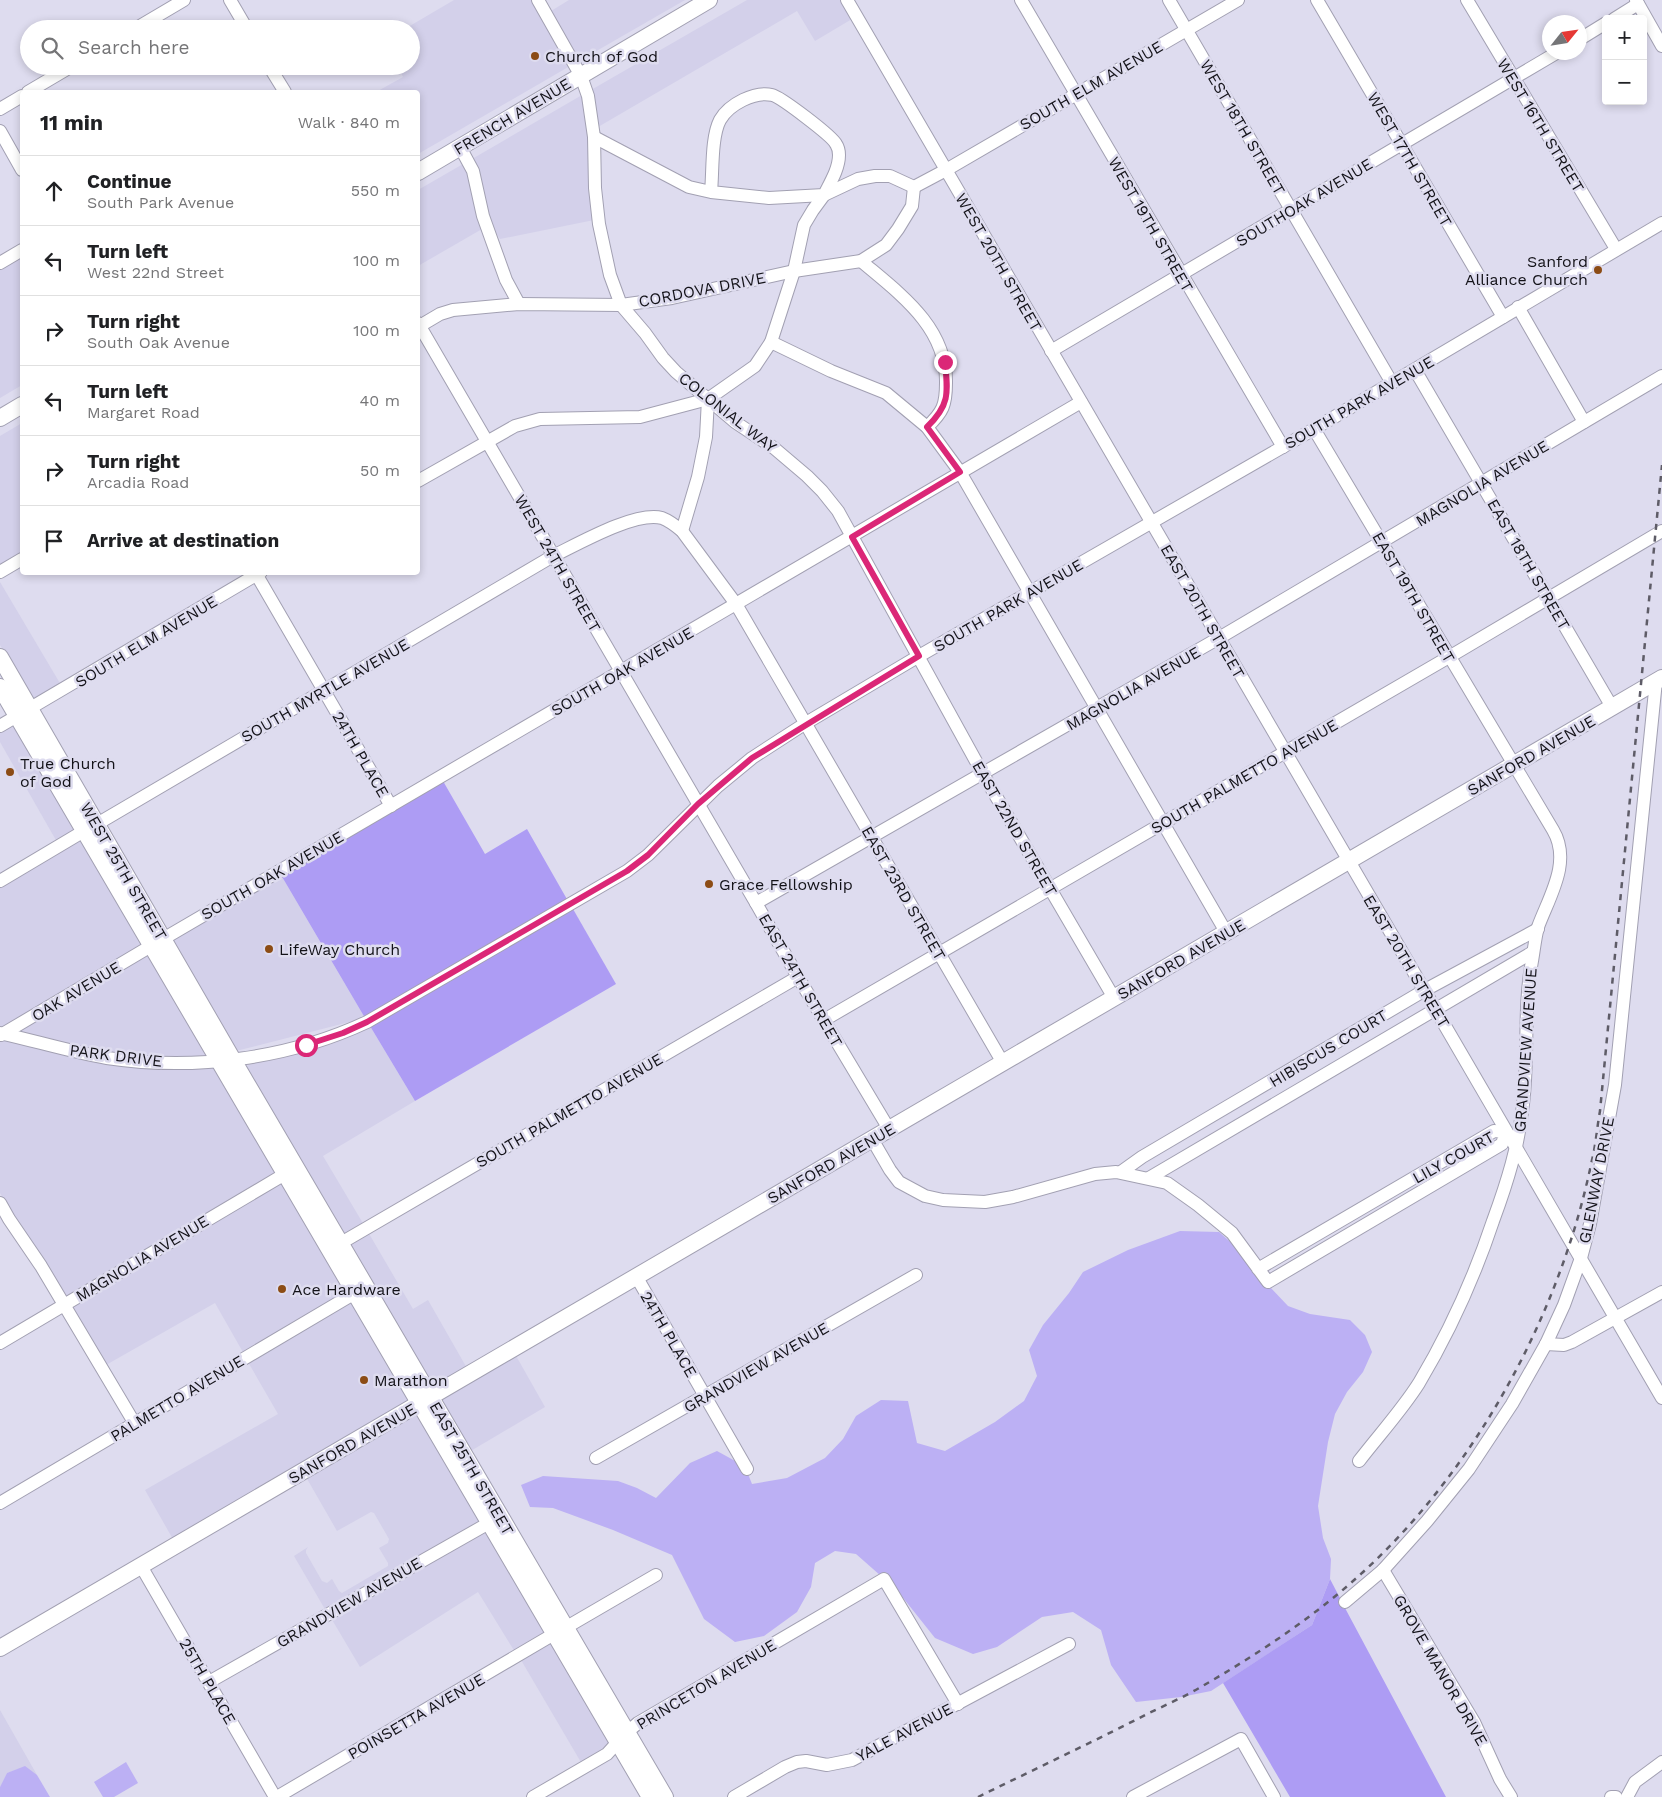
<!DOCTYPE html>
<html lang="en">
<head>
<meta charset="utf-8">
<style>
	body { margin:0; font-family:"Work Sans",sans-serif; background:#f2f2f2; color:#202124 }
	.controls { position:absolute; right:15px; top:15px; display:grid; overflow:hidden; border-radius:5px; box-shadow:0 2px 8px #0003 }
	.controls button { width:45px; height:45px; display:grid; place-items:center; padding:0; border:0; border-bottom:1px solid #e0e0e0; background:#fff; color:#202124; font:25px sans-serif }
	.compass { position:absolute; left:1542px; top:15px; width:45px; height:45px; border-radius:50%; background:#fff; box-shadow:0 2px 8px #0003; rotate:60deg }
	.stop { position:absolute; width:15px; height:15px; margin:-11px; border:4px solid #db2777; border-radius:50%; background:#fff }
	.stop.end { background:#db2777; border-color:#fff; box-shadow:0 1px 5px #0008 }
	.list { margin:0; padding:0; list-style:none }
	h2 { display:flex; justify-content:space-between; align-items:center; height:65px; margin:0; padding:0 20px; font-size:21px }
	h2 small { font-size:16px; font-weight:400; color:#757577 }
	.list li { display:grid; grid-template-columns:32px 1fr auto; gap:15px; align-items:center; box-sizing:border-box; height:70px; padding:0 20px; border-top:1px solid #e0e0e0 }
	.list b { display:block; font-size:19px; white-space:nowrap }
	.list p { margin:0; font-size:16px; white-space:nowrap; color:#757577 }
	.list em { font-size:16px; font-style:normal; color:#757577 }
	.icon { flex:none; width:28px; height:28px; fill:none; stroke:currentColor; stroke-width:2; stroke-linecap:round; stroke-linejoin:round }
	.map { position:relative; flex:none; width:1662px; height:1797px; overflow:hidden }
	.search { position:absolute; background:#fff; box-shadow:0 2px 8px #0003; left:20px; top:20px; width:400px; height:55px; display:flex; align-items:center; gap:12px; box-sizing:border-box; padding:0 18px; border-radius:28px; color:#757577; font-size:19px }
	.panel { position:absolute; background:#fff; box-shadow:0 2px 8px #0003; left:20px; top:90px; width:400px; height:485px; border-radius:5px }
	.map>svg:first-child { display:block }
	.built { fill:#d3d0ea }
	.green { fill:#bcb0f4 }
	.forest { fill:#ad9cf4 }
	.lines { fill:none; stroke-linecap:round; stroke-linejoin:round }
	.minor-casing { stroke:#a2a0b2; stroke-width:14 }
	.major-casing { stroke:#a2a0b2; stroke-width:18 }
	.minor { stroke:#fff; stroke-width:12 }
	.major { stroke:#fff; stroke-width:16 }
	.rail { stroke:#5e5c67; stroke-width:2.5; stroke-dasharray:6 6; stroke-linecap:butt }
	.route { stroke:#db2777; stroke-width:6 }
	.poi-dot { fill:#8c4c15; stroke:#dedcef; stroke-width:2 }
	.labels { text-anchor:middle; stroke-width:5; stroke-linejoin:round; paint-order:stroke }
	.poi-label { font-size:16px; fill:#131218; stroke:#dedcef; text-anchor:start }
	.street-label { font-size:16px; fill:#131218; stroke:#dedcef }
</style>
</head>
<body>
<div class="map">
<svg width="1662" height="1797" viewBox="0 0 1662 1797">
	<rect width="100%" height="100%" fill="#dedcef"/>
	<!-- built -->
	<g class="built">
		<polygon points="454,0 532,0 570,66 418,154 418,92 376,92 403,77 398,66 411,66 411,29 394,29 401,24 404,28 408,27"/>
		<polygon points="569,0 685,0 579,61 551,11"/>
		<polygon points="747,0 841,0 852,19 815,41 797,11 598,127 591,90"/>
		<polygon points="582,95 589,136 588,139 589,140 594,220 500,239 492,227 472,159"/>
		<polygon points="463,164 468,173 482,229 418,266 418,190"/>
		<polygon points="22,255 22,385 0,398 0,268"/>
		<polygon points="22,423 22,553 0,567 0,436"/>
		<polygon points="0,582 61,685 33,701 0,645"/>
		<polygon points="15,722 77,830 57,842 0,742 0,730"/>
		<polygon points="81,838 144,946 3,1029 0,1028 0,885"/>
		<polygon points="281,875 365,1018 236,1051 171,940"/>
		<polygon points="148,953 208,1056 147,1057 109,1053 15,1032"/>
		<polygon points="370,1026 415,1101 323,1156 364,1225 343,1236 246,1066"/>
		<polygon points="3,1039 215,1067 276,1173 67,1298 17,1223 0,1193 0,1041"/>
		<polygon points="281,1181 347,1293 244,1354 215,1303 106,1365 72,1306"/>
		<polygon points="368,1232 413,1309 428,1300 468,1370 432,1391 347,1244"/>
		<polygon points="352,1301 411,1402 174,1541 145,1490 278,1414 248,1362"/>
		<polygon points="515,1354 545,1407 469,1452 438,1398"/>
		<polygon points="417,1412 480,1522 326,1611 294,1556 308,1547 306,1550 306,1553 322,1581 327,1583 332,1579 339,1591 342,1593 388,1566 388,1563 379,1548 388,1543 389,1539 374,1513 371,1512 337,1531 306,1477"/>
		<polygon points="485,1531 545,1634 515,1652 478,1592 360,1667 331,1618"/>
		<polygon points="550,1643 609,1743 604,1751 582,1764 521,1660"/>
		<polygon points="0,1710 37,1775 25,1767 7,1773 0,1787"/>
	</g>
	<!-- green -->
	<g class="green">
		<polygon points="1180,1231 1219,1232 1234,1245 1265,1288 1269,1286 1288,1306 1310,1314 1350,1320 1365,1335 1372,1352 1363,1372 1347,1392 1335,1414 1328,1442 1318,1506 1323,1538 1331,1559 1330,1579 1312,1625 1211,1691 1181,1697 1136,1702 1111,1665 1101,1630 1073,1612 1042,1617 997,1647 973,1654 935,1638 896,1589 886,1572 881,1576 856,1554 835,1551 815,1563 811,1587 797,1612 764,1636 735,1642 704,1619 672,1555 613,1530 553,1508 530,1507 521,1485 543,1476 618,1481 637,1488 656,1498 690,1463 717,1451 737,1462 745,1476 748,1474 752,1484 787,1478 825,1458 843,1439 856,1416 881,1400 908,1401 917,1443 945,1451 995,1422 1024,1401 1037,1376 1029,1350 1043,1325 1069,1293 1083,1272 1128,1250"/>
		<polygon points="126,1762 138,1783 114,1797 103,1797 94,1782"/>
		<polygon points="25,1766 37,1775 50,1797 0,1797 0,1787 7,1773"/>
	</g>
	<!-- forest -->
	<g class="forest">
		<polygon points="443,781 485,854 527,829 568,901 365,1018 281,875"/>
		<polygon points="573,909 616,984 415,1101 370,1026"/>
		<polygon points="1330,1579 1341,1600 1338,1603 1344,1609 1345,1608 1446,1797 1290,1797 1223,1683 1312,1625"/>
	</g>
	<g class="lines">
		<defs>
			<g id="minor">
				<polyline points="230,0 247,29"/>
				<polyline points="538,0 581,76 588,96 594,137 595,188 599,224 610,275 621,305 645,333 663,358 676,372 735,422 774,448 807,476 822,491 838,511 983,774 1114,998"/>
				<polyline points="847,0 1662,1398"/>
				<polyline points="1021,0 1283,447"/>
				<polyline points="1169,0 1392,383"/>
				<polyline points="1317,0 1503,317"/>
				<polyline points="1467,0 1616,249"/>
				<polyline points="1636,0 1662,46"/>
				<polyline points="1614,19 1638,4"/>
				<polyline points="135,29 184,0"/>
				<polyline points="1580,39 1606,23"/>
				<polyline points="269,66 285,92"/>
				<polyline points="28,92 72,66"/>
				<polyline points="0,109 22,96"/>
				<polyline points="0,131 22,170"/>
				<path d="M594 137 689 187 711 192 769 198 824 195C830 183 839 169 839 155 839 152 838 147 836 144 832 136 781 97 772 95 755 91 729 104 720 120 711 137 713 172 711 192"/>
				<polyline points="460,147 473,171 483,216 506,280 519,304"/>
				<path d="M861 261C900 294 947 327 946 383 946 405 943 412 927 427"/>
				<polyline points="0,263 22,250"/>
				<polyline points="1518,307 1584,422"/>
				<polyline points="418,323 756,903 798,977 889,1129"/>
				<polyline points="418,327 440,314 453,310 519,304 621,305 672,298 794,271 861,261 886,245 898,229 912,206 914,187"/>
				<polyline points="771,342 831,371 886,393 927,427 960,472 1226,932"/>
				<polyline points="1051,351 1558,52"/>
				<polyline points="1415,370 1612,707"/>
				<path d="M1314 429 1553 830C1572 862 1549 897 1538 927 1535 938 1534 950 1532 961 1523 1008 1529 1057 1523 1104 1519 1145 1507 1183 1493 1221 1474 1278 1450 1331 1419 1383 1402 1410 1379 1435 1359 1461"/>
				<polyline points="418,481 515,426 540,419 640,417 708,399 755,366 771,342 794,271 804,225 813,210 824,195 858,179 875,176 890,176 914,187 946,170 1238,0"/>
				<polyline points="682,531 698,477 706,437 708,399"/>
				<polyline points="0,572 22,559"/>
				<polyline points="255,572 391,806"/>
				<polyline points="0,726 261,572"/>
				<path d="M97 824 553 556C578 544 635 511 662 518 670 521 676 526 682 531L736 604 1003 1063"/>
				<polyline points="0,881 84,831"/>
				<polyline points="756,903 1219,638 1662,376"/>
				<polyline points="163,939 1081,402"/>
				<polyline points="824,1020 1449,657 1662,531"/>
				<path d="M0 1033C36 1041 71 1052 107 1058 194 1071 288 1059 367 1022L627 871 648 855 718 786 752 758 806 723 919 656 1314 429 1662 223"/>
				<polyline points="1,1035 151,946"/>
				<polyline points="872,1139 890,1170 899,1182 925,1196 943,1200 985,1202 1013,1197 1095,1174 1116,1172 1167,1183 1198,1205 1232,1233 1268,1282 1502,1144 1506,1132 1494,1131 1258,1269"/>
				<polyline points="1121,1172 1142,1157 1425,990 1538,929"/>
				<polyline points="1149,1178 1533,952"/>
				<polyline points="0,1203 9,1219 41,1266 135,1424"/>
				<polyline points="341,1243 798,977"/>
				<polyline points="636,1276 747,1469"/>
				<polyline points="0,1343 285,1174"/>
				<polyline points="1546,1344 1564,1345 1572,1342 1662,1292"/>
				<polyline points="596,1458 916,1275"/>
				<polyline points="0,1503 355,1293"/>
				<polyline points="141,1566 275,1797"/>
				<polyline points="1383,1570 1474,1722 1500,1779 1511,1797"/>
				<polyline points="1345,1602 1383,1570 1427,1521 1469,1469 1512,1404 1546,1344 1564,1305 1581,1258 1590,1224 1615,1085 1656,681"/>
				<polyline points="565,1628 656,1575"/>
				<polyline points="209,1682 489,1523"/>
				<polyline points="277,1797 554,1634"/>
				<polyline points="533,1797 607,1754 626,1733 638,1723 884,1579 958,1704"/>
				<polyline points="734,1797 785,1767 797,1762 806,1761 827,1765 852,1760 1069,1644"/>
				<polyline points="1133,1797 1241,1739 1274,1797"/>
				<polyline points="1611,1797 1616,1797"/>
				<polyline points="1627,1797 1635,1782 1662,1762"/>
			</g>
			<g id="major">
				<polyline points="418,172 709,0"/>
				<polyline points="0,418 22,405"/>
				<polyline points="0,657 233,1060 665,1797"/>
				<polyline points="0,687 650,1797"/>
				<polyline points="0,1648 1662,678"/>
			</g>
		</defs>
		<!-- minor casing -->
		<use href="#minor" class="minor-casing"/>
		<!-- major casing -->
		<use href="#major" class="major-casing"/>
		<!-- minor -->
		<use href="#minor" class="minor"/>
		<!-- major -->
		<use href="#major" class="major"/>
		<!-- rail -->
		<path class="rail" d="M978 1797C1035 1769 1093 1742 1149 1713 1168 1704 1188 1695 1206 1684 1261 1652 1315 1616 1362 1573 1477 1468 1561 1312 1592 1160 1596 1144 1597 1127 1600 1111L1662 465"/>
	</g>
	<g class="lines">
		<!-- route -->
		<path class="route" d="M306 1045 343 1033 367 1022 627 871 648 855 698 804 752 758 919 656 852 537 960 472 927 427C950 405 948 393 945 362"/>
	</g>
	<!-- markers -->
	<g class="poi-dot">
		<circle cx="535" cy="56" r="5"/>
		<circle cx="1598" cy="270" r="5"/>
		<circle cx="10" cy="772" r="5"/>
		<circle cx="709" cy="884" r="5"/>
		<circle cx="269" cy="949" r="5"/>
		<circle cx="282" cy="1289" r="5"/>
		<circle cx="364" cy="1380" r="5"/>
	</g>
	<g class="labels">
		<!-- poi labels -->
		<g class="poi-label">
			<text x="545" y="62">Church of God</text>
			<text x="1588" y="267" text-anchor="end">Sanford<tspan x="1588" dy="18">Alliance Church</tspan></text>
			<text x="20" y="769">True Church<tspan x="20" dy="18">of God</tspan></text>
			<text x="719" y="890">Grace Fellowship</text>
			<text x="279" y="955">LifeWay Church</text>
			<text x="292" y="1295">Ace Hardware</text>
			<text x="374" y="1386">Marathon</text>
		</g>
		<!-- street labels -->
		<g class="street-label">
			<text transform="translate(1091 85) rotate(-30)" y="6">SOUTH ELM AVENUE</text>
			<text transform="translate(512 116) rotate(-31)" y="6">FRENCH AVENUE</text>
			<text transform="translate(1541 125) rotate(59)" y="6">WEST 16TH STREET</text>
			<text transform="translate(1243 127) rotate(60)" y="6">WEST 18TH STREET</text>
			<text transform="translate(1410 159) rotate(60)" y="6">WEST 17TH STREET</text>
			<text transform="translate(1304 202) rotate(-31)" y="6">SOUTHOAK AVENUE</text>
			<text transform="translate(1151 224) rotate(60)" y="6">WEST 19TH STREET</text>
			<text transform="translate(999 262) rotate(60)" y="6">WEST 20TH STREET</text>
			<text transform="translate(702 289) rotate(-11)" y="6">CORDOVA DRIVE</text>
			<text transform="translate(1359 402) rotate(-30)" y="6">SOUTH PARK AVENUE</text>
			<text transform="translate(728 412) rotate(38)" y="6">COLONIAL WAY</text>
			<text transform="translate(1482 483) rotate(-31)" y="6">MAGNOLIA AVENUE</text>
			<text transform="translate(558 563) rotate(60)" y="6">WEST 24TH STREET</text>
			<text transform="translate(1529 564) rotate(60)" y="6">EAST 18TH STREET</text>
			<text transform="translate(1414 597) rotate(60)" y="6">EAST 19TH STREET</text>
			<text transform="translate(1008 605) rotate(-30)" y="6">SOUTH PARK AVENUE</text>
			<text transform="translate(1203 611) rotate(60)" y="6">EAST 20TH STREET</text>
			<text transform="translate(146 641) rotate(-31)" y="6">SOUTH ELM AVENUE</text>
			<text transform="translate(622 671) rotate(-30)" y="6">SOUTH OAK AVENUE</text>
			<text transform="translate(1133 688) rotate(-30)" y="6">MAGNOLIA AVENUE</text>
			<text transform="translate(325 690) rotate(-30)" y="6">SOUTH MYRTLE AVENUE</text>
			<text transform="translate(361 754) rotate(60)" y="6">24TH PLACE</text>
			<text transform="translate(1531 755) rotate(-30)" y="6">SANFORD AVENUE</text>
			<text transform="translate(1244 776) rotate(-30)" y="6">SOUTH PALMETTO AVENUE</text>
			<text transform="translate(1015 828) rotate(60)" y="6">EAST 22ND STREET</text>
			<text transform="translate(124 871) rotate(60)" y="6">WEST 25TH STREET</text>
			<text transform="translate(272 875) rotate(-30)" y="6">SOUTH OAK AVENUE</text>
			<text transform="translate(904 893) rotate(60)" y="6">EAST 23RD STREET</text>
			<text transform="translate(1181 959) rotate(-30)" y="6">SANFORD AVENUE</text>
			<text transform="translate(1407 961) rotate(59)" y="6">EAST 20TH STREET</text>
			<text transform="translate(801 980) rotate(60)" y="6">EAST 24TH STREET</text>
			<text transform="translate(76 991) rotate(-31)" y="6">OAK AVENUE</text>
			<text transform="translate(1328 1048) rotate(-31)" y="6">HIBISCUS COURT</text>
			<text transform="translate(1525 1050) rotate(-86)" y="6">GRANDVIEW AVENUE</text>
			<text transform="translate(116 1055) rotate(7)" y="6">PARK DRIVE</text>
			<text transform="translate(569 1110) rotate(-30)" y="6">SOUTH PALMETTO AVENUE</text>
			<text transform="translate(1453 1157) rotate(-29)" y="6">LILY COURT</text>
			<text transform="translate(831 1163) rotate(-30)" y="6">SANFORD AVENUE</text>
			<text transform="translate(1596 1180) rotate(-79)" y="6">GLENWAY DRIVE</text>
			<text transform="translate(142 1258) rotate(-31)" y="6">MAGNOLIA AVENUE</text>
			<text transform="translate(669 1334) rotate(60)" y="6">24TH PLACE</text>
			<text transform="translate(756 1367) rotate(-30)" y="6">GRANDVIEW AVENUE</text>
			<text transform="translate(177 1398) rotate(-31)" y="6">PALMETTO AVENUE</text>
			<text transform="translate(352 1443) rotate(-30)" y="6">SANFORD AVENUE</text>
			<text transform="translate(472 1468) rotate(60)" y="6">EAST 25TH STREET</text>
			<text transform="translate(349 1602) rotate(-30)" y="6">GRANDVIEW AVENUE</text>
			<text transform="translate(1441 1670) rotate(60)" y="6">GROVE MANOR DRIVE</text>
			<text transform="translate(208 1681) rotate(60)" y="6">25TH PLACE</text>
			<text transform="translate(706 1684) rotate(-31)" y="6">PRINCETON AVENUE</text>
			<text transform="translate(416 1716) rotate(-30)" y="6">POINSETTA AVENUE</text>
			<text transform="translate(904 1732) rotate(-28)" y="6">YALE AVENUE</text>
		</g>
	</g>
</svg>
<div class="controls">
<button>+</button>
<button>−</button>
</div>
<svg class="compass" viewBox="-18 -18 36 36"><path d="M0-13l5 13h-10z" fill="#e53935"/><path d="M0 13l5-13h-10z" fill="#757577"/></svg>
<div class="stop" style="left:306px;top:1045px"></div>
<div class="stop end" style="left:945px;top:362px"></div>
<div class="search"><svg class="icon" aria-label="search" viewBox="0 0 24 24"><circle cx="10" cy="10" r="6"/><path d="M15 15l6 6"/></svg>Search here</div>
<section class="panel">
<h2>11 min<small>Walk · 840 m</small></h2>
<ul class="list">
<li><svg class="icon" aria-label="ahead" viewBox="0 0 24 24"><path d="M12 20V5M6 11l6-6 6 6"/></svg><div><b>Continue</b><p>South Park Avenue</p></div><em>550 m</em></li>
<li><svg class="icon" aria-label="left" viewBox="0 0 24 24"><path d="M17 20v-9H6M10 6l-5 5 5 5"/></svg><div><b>Turn left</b><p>West 22nd Street</p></div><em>100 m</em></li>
<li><svg class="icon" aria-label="right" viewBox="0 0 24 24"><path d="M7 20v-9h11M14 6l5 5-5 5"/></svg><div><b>Turn right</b><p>South Oak Avenue</p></div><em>100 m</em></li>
<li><svg class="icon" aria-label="left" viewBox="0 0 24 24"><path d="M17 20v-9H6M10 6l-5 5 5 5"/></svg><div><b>Turn left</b><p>Margaret Road</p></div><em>40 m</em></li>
<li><svg class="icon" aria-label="right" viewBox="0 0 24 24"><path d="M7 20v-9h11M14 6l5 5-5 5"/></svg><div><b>Turn right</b><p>Arcadia Road</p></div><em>50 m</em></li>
<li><svg class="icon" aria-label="arrive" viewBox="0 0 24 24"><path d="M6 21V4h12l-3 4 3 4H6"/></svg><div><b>Arrive at destination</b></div></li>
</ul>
</section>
</div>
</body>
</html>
